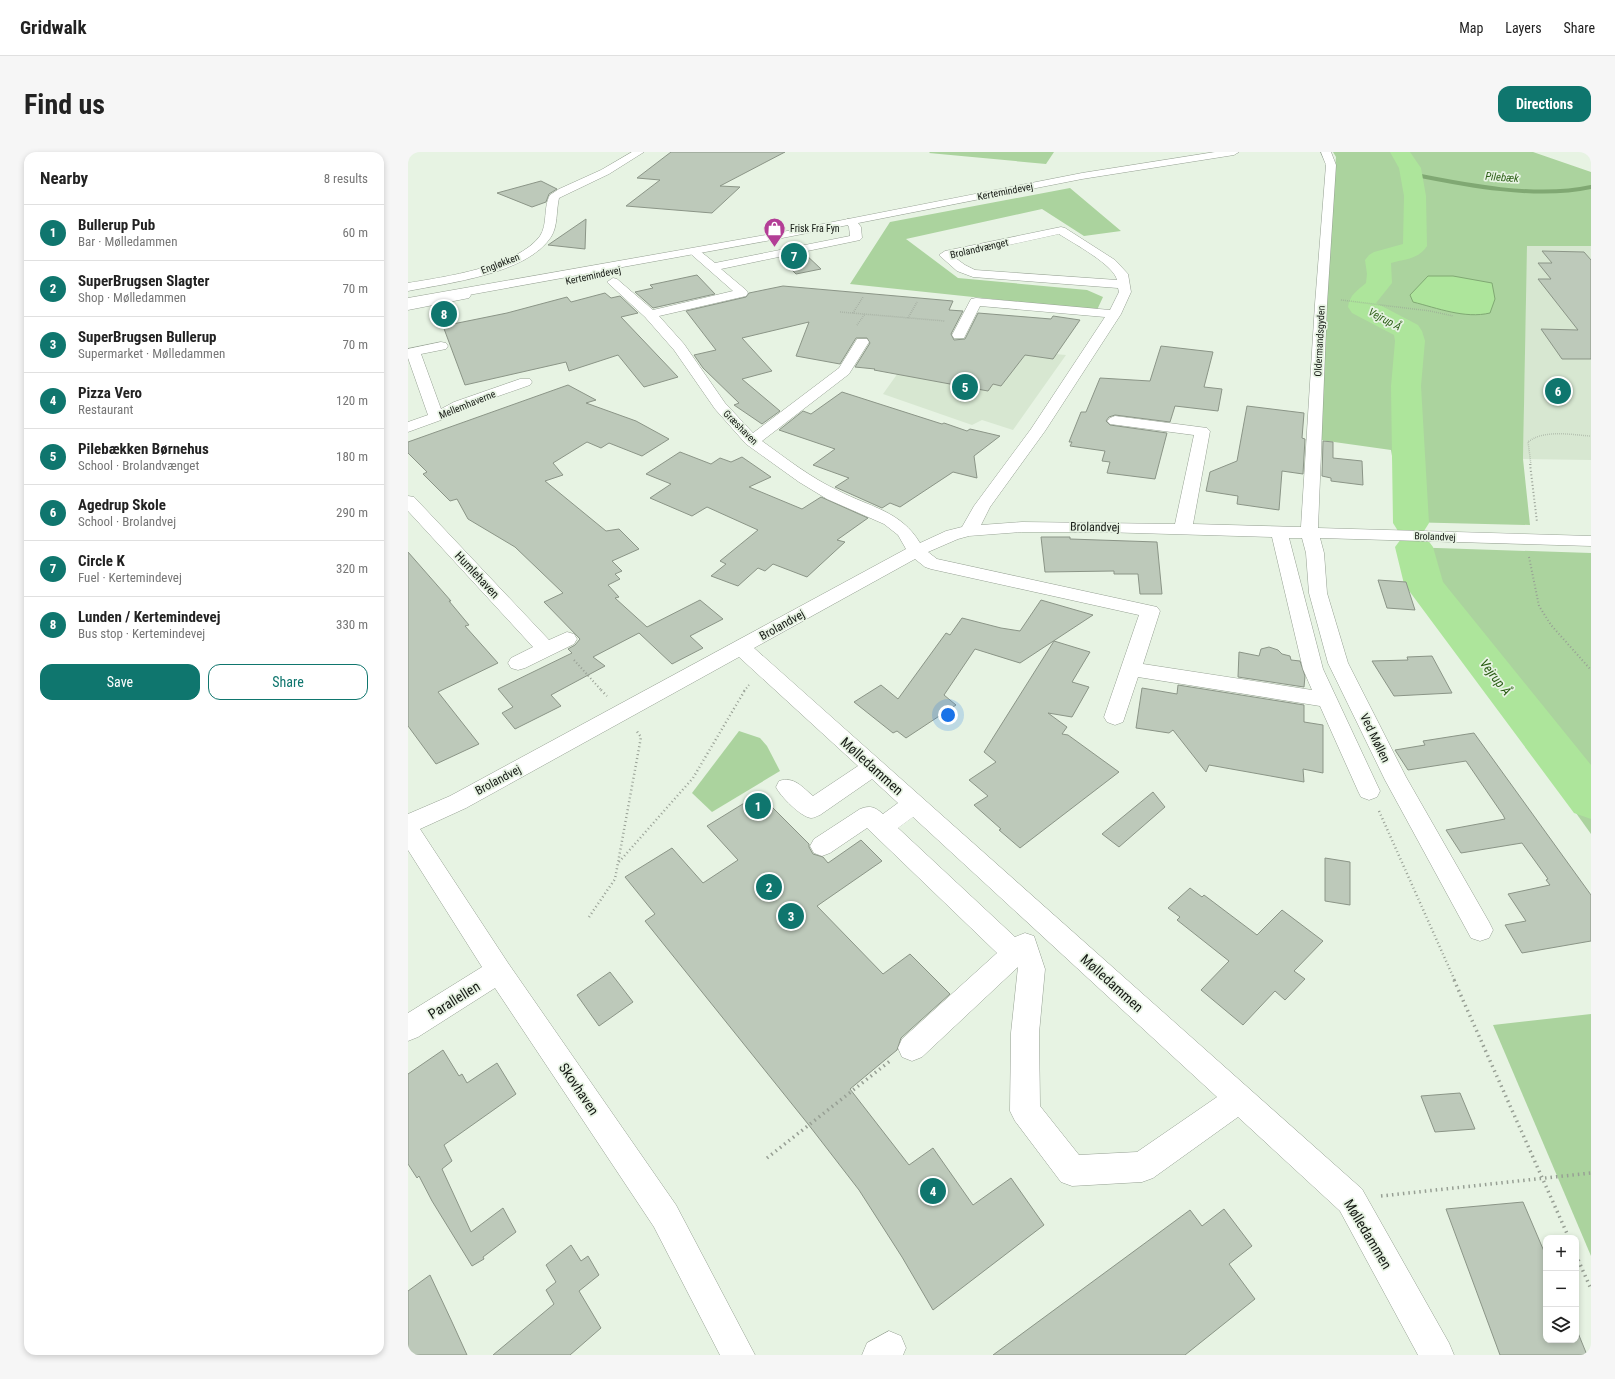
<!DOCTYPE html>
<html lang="en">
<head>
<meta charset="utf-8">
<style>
	body { margin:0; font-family:"Roboto Condensed",sans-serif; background:#f6f6f6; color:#222 }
	.controls { position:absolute; right:12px; bottom:12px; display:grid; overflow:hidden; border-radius:8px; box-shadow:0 2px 6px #0003 }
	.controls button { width:36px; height:36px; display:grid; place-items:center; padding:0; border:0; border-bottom:1px solid #e0e0e0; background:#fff; color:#222; font:20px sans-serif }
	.you { position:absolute; left:540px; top:563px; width:14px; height:14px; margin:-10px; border:3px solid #fff; border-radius:50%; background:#1a73e8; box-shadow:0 0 0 6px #1a73e833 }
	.badge { display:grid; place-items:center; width:26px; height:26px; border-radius:50%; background:#0f766e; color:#fff; font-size:13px; font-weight:700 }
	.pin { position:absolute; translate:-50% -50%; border:2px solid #fff; box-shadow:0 1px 4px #0006 }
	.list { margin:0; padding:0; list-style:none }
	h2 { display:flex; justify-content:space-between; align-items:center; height:52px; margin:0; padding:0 16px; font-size:17px }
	h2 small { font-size:13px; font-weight:400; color:#767676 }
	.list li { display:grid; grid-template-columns:26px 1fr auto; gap:12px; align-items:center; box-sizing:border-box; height:56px; padding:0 16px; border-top:1px solid #e0e0e0 }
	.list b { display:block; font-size:15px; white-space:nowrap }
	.list p { margin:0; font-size:13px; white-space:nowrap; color:#767676 }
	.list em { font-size:13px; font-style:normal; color:#767676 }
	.actions { display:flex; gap:8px; padding:12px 16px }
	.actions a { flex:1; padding:9px 0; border:1px solid #0f766e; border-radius:12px; text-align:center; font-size:14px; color:#0f766e }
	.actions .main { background:#0f766e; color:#fff }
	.icon { flex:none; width:22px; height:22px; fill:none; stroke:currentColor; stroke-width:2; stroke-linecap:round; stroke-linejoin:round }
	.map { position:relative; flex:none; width:1183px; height:1203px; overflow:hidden; border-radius:12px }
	header { display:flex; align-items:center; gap:24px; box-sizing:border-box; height:56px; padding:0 20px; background:#fff; border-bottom:1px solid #e0e0e0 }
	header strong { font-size:19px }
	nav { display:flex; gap:22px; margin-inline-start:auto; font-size:14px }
	.intro { display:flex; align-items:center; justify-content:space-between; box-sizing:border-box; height:96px; padding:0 24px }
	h1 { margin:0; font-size:28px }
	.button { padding:10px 18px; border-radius:12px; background:#0f766e; color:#fff; font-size:14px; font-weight:700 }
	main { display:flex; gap:24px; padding:0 24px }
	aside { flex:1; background:#fff; border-radius:12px; box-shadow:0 2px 6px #0003 }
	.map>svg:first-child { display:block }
	.built { fill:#d7e7d1 }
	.green { fill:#abd39e }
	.water { fill:#ade59b; stroke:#80a873 }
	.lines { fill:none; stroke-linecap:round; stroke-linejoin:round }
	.stream { stroke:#80a873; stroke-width:4 }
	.river { fill:#ade59b; fill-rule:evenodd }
	.building { fill:#bdc9ba; stroke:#8b9587 }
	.minor-casing { stroke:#96a193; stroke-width:1 }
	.major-casing { stroke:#96a193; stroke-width:1 }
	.path-far3 { stroke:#979f94; stroke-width:1.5; stroke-dasharray:0.5 1.5; stroke-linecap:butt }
	.path-far2 { stroke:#979f94; stroke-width:2; stroke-dasharray:1 2.5; stroke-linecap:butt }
	.path-far1 { stroke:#979f94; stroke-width:2.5; stroke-dasharray:1 3; stroke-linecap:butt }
	.path { stroke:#979f94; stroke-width:3.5; stroke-dasharray:1.5 4; stroke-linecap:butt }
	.minor { fill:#fff; fill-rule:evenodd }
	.major { fill:#fff; fill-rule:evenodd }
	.labels { text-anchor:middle; stroke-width:3.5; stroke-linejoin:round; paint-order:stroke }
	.far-street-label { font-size:10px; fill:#161a15; stroke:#e7f3e3 }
	.far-poi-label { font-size:10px; fill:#161a15; stroke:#e7f3e3; text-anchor:start }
	.far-water-label { font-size:11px; font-style:italic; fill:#2b5d15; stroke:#e7f3e3 }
	.street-label { font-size:12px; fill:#161a15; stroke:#e7f3e3 }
	.water-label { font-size:13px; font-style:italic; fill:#2b5d15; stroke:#e7f3e3 }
	.near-street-label { font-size:14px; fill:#161a15; stroke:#e7f3e3 }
</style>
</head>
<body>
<header>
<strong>Gridwalk</strong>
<nav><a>Map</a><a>Layers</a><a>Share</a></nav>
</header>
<div class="intro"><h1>Find us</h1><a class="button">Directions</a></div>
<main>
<aside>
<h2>Nearby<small>8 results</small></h2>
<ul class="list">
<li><span class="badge">1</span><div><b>Bullerup Pub</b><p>Bar · Mølledammen</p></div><em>60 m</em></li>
<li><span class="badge">2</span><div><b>SuperBrugsen Slagter</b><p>Shop · Mølledammen</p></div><em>70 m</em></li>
<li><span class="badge">3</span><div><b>SuperBrugsen Bullerup</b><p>Supermarket · Mølledammen</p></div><em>70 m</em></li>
<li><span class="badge">4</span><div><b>Pizza Vero</b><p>Restaurant</p></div><em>120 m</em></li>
<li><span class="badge">5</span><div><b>Pilebækken Børnehus</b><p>School · Brolandvænget</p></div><em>180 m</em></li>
<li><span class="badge">6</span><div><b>Agedrup Skole</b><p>School · Brolandvej</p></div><em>290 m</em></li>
<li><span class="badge">7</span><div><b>Circle K</b><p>Fuel · Kertemindevej</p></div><em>320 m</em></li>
<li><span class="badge">8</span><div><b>Lunden / Kertemindevej</b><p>Bus stop · Kertemindevej</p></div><em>330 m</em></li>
</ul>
<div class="actions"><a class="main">Save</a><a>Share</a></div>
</aside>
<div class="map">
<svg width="1183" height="1203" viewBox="0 0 1183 1203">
	<rect width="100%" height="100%" fill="#e7f3e3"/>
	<!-- built -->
	<g class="built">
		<polygon points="1183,43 1183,308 1115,307 1119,61"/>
		<polygon points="512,190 658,203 605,278 574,268 564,273 475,242"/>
	</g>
	<!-- green -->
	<g class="green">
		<polygon points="522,0 646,0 638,12 521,1"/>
		<polygon points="925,0 1125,0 1183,20 1183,94 1119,94 1115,307 1122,373 995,370 983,298 912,288 918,123 928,5"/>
		<polygon points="662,36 713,79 676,84 634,57 498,87 550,126 679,138 695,145 689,158 442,132 482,70"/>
		<polygon points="999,395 1183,401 1183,682 1030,468 1001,405"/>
		<polygon points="331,579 352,586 359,594 372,619 304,660 284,641"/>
		<polygon points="1183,862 1183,1104 1085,873"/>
	</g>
	<!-- water -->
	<path class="water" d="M1020 124H1045L1084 131 1087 147 1082 161C1057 167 1029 156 1005 150L1002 143Z"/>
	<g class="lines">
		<!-- stream -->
		<path class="stream" d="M1003 22C1057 33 1128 47 1183 35"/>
		<!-- river -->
		<g class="river">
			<path d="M982 0H1002L1013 16 1018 44 1019 94C1011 107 997 107 983 111L984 131 968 151 1010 173 1014 179 1017 189 1013 234 1021 371 1016 379 1003 382 990 379 985 371 983 234 987 189 986 183 944 161 940 155C942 142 949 139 958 131L959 122 957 108 961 103 966 100 995 92 996 44 991 16Z"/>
			<polygon points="1006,384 1019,387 1025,395 1035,430 1183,613 1183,667 1166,661 996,432 987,395 993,387"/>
		</g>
	</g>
	<!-- building -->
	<g class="building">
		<polygon points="263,0 377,0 312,34 332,35 304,61 218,54 252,28 229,26"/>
		<polygon points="133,29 149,37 141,42 138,50 124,55 89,41"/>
		<polygon points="178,67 177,97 140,93"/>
		<polygon points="1134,99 1176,100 1183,108 1183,207 1154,207 1133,177 1170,178 1130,127 1143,127 1130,111 1144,111"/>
		<polygon points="396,101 413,117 388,122 372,106"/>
		<polygon points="289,123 307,142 245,156 227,140 245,136 242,133"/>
		<polygon points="375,134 545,149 541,158 555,159 543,182 546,188 557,187 570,161 643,167 645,164 672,168 645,207 617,203 593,234 585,232 580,239 466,218 467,217 447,215 462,191 459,186 448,186 432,212 388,204 401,170 334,186 364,219 334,227 372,259 354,272 326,253 331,251 295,216 286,203 308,198 278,159 338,145 341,141"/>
		<polygon points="197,141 203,146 212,144 230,161 213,165 270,225 236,235 210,203 161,219 158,210 57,233 35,174 99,161 159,145 163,150"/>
		<polygon points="753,194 805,200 796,235 814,237 810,259 767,254 762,270 707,263 701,265 698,269 702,273 759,281 747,327 699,321 702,310 694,309 697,299 662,294 664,290 661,290 673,260 678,260 692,226 742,229"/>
		<polygon points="160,233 188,248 178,251 228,269 261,287 234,304 201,291 193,296 179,290 145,311 155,323 137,329 198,379 211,377 231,397 204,409 214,419 207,422 212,427 200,433 211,445 207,446 239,475 292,448 315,467 282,484 295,496 264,512 231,481 185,505 197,514 143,543 153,554 107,577 94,561 105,555 90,537 164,501 160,497 167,493 172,487 136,450 155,441 107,395 60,367 49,347 42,349 15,322 19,320 0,301 0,290"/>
		<polygon points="434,240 534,272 536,271 559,279 562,277 592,284 566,304 569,326 545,320 492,355 482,351 474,356 427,335 441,326 405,313 427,297 371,278 395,259 403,262"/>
		<polygon points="839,254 896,261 894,286 897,287 895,322 874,319 871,358 829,352 830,344 798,339 802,320 829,309"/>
		<polygon points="915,289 925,290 925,306 954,309 955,333 923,329 923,326 914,324"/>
		<polygon points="272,300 303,312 312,306 323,310 334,305 363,325 341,335 394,357 413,345 460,366 429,388 437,390 399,425 365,412 357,419 350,416 330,434 303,424 318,412 312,409 350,378 299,355 284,364 242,346 263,332 238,322"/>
		<polygon points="633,385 662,385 662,387 749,390 754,442 732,442 730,422 706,422 706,419 637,420"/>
		<polygon points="0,400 43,449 41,449 61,473 57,474 90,511 30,540 71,592 28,612 0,574"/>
		<polygon points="970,428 998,430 1007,458 979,456"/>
		<polygon points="633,448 685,463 612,511 567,497 536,543 548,553 498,586 489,579 485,581 446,550 473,533 490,547 538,481 542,483 554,466 593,476 612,479"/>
		<polygon points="646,489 682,500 664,530 681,535 664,565 640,561 659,575 654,582 660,583 711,620 612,696 591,678 593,677 566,653 580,644 561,628 588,610 576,600"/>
		<polygon points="861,495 870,498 874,502 882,504 883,508 892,509 897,524 896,535 830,525 831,500 851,504 853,497"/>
		<polygon points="1024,504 1044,541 986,544 964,509 1000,508 999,505"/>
		<polygon points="770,533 896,553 896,570 915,573 915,621 895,617 896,630 801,613 798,620 765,578 761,581 728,576 734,536 769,542"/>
		<polygon points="1066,581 1183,743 1183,789 1114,801 1097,773 1118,769 1100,742 1142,733 1138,728 1140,727 1114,691 1053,701 1038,678 1097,667 1095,663 1058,609 1000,618 987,598 1017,593 1015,589"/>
		<polygon points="745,640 757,655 711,695 694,682"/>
		<polygon points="351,642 401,692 401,695 405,702 415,705 420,711 453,688 474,709 409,754 475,822 502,802 542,842 493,886 489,898 442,937 501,1013 525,996 565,1053 603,1026 636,1073 525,1158 494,1105 451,1038 400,972 237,769 247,762 217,725 264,696 295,731 330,708 299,674"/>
		<polygon points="917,706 942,710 942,753 917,749"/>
		<polygon points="782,736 794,745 796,743 849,783 874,758 915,789 886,819 897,827 877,848 867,839 835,873 793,838 821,809 769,768 772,765 760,756"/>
		<polygon points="202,820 225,850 191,874 169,843"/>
		<polygon points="35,898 51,924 54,922 59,931 89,911 108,942 36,993 44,1009 34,1017 63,1080 95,1056 108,1080 75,1105 76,1107 64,1114 24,1049 11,1024 9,1026 0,1012 0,922"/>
		<polygon points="1052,941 1067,977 1027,980 1013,944"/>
		<polygon points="1115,1050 1138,1104 1138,1188 1168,1188 1168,1176 1179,1203 1092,1203 1038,1057"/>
		<polygon points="816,1057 844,1094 821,1112 847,1147 777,1203 585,1203 782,1058 794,1074"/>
		<polygon points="163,1093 173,1109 180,1104 191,1123 171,1139 193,1176 162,1203 85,1203 146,1152 138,1138 148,1130 138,1113"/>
		<polygon points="22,1123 44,1170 59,1203 0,1203 0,1139"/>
	</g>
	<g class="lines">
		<defs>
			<g id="minor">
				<path d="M224 0H236L201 22 151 46C148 59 150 74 143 85 119 122 40 131 0 139V131C36 125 109 115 132 84 140 72 135 55 142 43L151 37 193 18Z"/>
				<path d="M913 0H923L928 13 919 152 910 376 1183 384V394L912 386 916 401 919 441 940 511 998 625 1081 770 1085 778 1081 786 1072 789 1063 786 977 628 920 511 901 441 898 401 894 386H881L915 517 972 639 969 645 961 648 953 645 950 639 912 554 730 525 715 570 707 573 699 570 696 565 731 463 523 417 517 415 507 407 346 496 954 1037 1041 1191 1046 1203H1010L932 1059 830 965 745 1026 734 1030 664 1034 653 1030 607 969 602 959 603 881 610 815 514 905 504 909 494 905 490 896 494 887 589 801 459 676 422 701 414 704 406 701 402 694 406 687 452 657C462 653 467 655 475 662L490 651 464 627 412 663C409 664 406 666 403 666 393 665 372 644 368 635L371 629C386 624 394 635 405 644L450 614 331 505 58 656 12 677 100 811 268 1053 347 1203H312L246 1075 87 836 10 885 0 889V861L74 815 0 698V662L42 644 498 397 490 383 476 372 419 347 391 330 338 292 307 257 266 198 237 165 199 130 205 126 209 127 245 158 325 139 284 103 282 101 284 99H292L307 111 442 84 441 75 437 69 439 67H447L453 75 454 86 452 88 313 117 338 138 340 141 338 144 251 164 276 192 317 251 345 281 431 216 449 187H459L461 190 441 222 354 289C379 307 403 326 431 339 462 355 493 359 512 391L538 379 554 375 566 354 623 277 697 165 572 154 556 186H546L544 183 563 147 568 146 702 158 711 140 710 136 565 125 549 119 531 103 537 99 653 75 657 76 707 108 720 122 723 140 713 162 637 279 582 355 573 373 614 370 767 372 786 283 702 272 699 269 702 266 707 264 799 276 802 279 785 372 893 375 907 152 918 13ZM651 82C665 91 706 113 709 128L567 118 557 113 546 105ZM614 380H694L864 385 895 517 904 538 735 512 752 459 749 455 529 407 520 400 550 387 561 384ZM505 665 809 945 729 1000 671 1003 632 954 631 881 637 817 626 784 617 781 607 785 490 676Z"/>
				<polygon points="57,139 61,140 63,143 61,146 0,158 0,150"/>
				<polygon points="33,190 38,191 40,194 38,197 13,202 33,257 46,250 112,227 122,227 124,230 122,233 56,256 33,268 0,280 0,270 20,263 0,206 0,197"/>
				<polygon points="0,344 6,345 141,488 159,480 166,482 169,487 166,492 117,516 110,518 103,516 100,511 103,506 125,495 0,359"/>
				<polygon points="481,1179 493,1184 498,1196 495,1203 454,1203 459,1191"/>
			</g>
			<polygon id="major" points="807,0 831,0 826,3 674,27 369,87 0,154 0,146 369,81 674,21"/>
		</defs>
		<!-- minor casing -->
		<use href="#minor" class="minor-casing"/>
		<!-- major casing -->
		<use href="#major" class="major-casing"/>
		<!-- path-far3 -->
		<g class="path-far3">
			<polyline points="933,148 1022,159 1045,164"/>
			<polyline points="432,160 537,169"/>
			<polyline points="445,161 455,145"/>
			<polyline points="500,166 509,150"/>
			<polyline points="449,173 457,162"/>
			<path d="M1123 313 1120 290C1136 277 1164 283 1183 284"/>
		</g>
		<!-- path-far2 -->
		<g class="path-far2">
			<polyline points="1122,312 1129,370"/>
			<polyline points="1121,405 1131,454 1143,473 1183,518"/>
			<polyline points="166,508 194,539"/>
			<polyline points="336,539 341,533"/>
		</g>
		<!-- path-far1 -->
		<g class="path-far1">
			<polyline points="193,538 199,544"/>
			<polyline points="971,659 1047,829"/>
			<polyline points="211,710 285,626 337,538"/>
			<polyline points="181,765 207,727 233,585 228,578"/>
		</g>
		<!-- path -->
		<g class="path">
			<polyline points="1046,828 1161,1086"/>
			<polyline points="359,1006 482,909"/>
			<polyline points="973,1044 1183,1021"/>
			<polyline points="1168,1103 1183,1137"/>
		</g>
		<!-- minor -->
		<use href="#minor" class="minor"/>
		<!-- major -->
		<use href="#major" class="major"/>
	</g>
	<!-- icons -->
	<defs>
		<symbol id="shop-pin" viewBox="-11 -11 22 30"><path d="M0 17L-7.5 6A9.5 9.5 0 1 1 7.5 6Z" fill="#b33e96" stroke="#e7f3e3"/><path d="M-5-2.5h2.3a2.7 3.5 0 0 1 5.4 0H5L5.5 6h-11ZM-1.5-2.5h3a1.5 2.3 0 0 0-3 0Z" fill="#fff"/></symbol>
	</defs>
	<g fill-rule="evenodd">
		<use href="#shop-pin" x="354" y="64" width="25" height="34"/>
	</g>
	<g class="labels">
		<!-- far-street labels -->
		<g class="far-street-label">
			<text transform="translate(597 39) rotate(-11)" y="4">Kertemindevej</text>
			<text transform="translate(571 96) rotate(-13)" y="4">Brolandvænget</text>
			<text transform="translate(92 111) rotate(-21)" y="4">Engløkken</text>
			<text transform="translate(185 123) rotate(-12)" y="4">Kertemindevej</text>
			<text transform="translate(911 189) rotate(-87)" y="4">Oldermandsgyden</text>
			<text transform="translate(59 252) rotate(-22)" y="4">Mellemhaverne</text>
			<text transform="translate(333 275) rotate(45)" y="4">Græshaven</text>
			<text transform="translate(1027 384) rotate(2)" y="4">Brolandvej</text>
		</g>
		<!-- far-poi labels -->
		<g class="far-poi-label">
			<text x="382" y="80">Frisk Fra Fyn</text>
		</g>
		<!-- far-water labels -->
		<g class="far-water-label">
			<text transform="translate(1094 25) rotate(4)" y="4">Pilebæk</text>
			<text transform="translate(977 167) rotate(28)" y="4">Vejrup Å</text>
		</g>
		<!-- street labels -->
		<g class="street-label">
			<text transform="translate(687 375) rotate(1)" y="4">Brolandvej</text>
			<text transform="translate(69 423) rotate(47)" y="4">Humlehaven</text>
			<text transform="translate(374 473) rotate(-29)" y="4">Brolandvej</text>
			<text transform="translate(967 586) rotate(64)" y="4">Ved Møllen</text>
			<text transform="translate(90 628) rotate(-28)" y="4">Brolandvej</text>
		</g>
		<!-- water labels -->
		<g class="water-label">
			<text transform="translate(1088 525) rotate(52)" y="5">Vejrup Å</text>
		</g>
		<!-- near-street labels -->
		<g class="near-street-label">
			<text transform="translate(464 614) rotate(42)" y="5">Mølledammen</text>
			<text transform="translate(704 831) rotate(42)" y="5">Mølledammen</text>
			<text transform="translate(46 848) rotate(-32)" y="5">Parallellen</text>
			<text transform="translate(171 937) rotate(56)" y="5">Skovhaven</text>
			<text transform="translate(960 1082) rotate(59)" y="5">Mølledammen</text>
		</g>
	</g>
</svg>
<div class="controls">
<button>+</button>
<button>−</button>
<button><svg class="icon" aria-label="layers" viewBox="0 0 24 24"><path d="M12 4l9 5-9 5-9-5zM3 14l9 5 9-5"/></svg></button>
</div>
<div class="you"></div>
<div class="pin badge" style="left:350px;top:654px">1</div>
<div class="pin badge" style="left:361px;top:735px">2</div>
<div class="pin badge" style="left:383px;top:764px">3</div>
<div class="pin badge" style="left:525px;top:1039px">4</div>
<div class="pin badge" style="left:557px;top:235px">5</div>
<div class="pin badge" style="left:1150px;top:239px">6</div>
<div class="pin badge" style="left:386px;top:104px">7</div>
<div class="pin badge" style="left:36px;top:162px">8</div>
</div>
</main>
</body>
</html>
